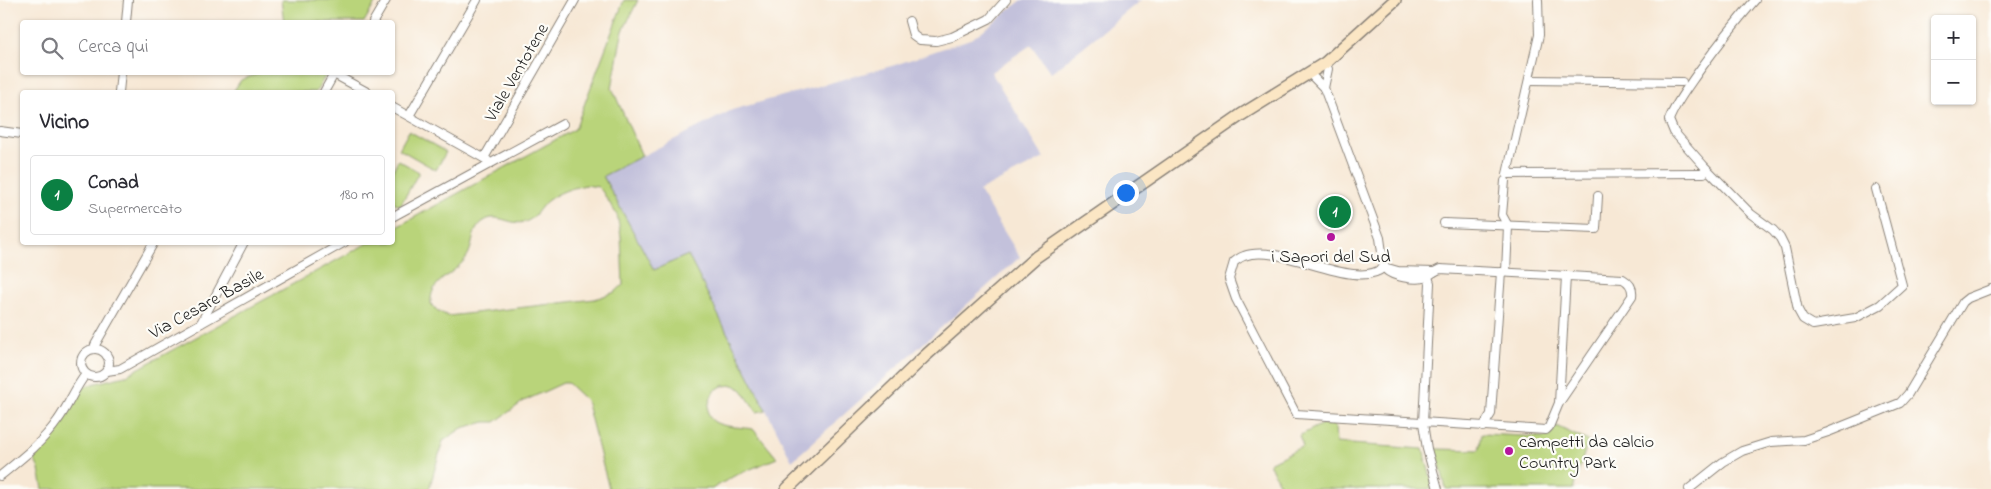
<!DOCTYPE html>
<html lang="it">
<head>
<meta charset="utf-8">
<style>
	body { margin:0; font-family:"Indie Flower",sans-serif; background:#f2f2f3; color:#2b2b33 }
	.controls { position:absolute; right:15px; top:15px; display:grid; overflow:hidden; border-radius:5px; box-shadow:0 1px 4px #0004 }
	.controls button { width:45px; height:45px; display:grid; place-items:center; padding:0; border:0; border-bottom:1px solid #e1e1e2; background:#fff; color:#2b2b33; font:25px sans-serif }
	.you { position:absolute; left:1125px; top:192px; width:18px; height:18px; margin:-12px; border:4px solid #fff; border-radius:50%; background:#1a73e8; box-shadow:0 0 0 8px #1a73e833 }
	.badge { display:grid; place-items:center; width:32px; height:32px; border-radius:50%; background:#0b8043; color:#fff; font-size:16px; font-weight:700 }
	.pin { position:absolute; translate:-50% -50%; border:2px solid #fff; box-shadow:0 1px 5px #0006 }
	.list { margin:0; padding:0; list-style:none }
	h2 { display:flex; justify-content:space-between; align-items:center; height:65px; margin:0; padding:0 20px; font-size:21px }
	h2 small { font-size:16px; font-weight:400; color:#7c7c81 }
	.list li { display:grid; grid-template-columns:32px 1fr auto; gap:15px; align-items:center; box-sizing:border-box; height:80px; margin:0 10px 10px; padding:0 10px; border:1px solid #e1e1e2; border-radius:5px }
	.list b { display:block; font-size:19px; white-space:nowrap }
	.list p { margin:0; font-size:16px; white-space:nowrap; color:#7c7c81 }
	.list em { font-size:16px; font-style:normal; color:#7c7c81 }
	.icon { flex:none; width:28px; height:28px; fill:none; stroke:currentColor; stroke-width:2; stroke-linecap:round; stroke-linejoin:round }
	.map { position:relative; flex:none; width:1991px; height:489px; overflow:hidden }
	.search { position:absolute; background:#fff; box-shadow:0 1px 4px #0004; left:20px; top:20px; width:375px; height:55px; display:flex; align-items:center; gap:12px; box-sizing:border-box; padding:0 18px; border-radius:5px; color:#7c7c81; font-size:19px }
	.panel { position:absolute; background:#fff; box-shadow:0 1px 4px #0004; left:20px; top:90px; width:375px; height:155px; border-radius:5px }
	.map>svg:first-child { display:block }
	.industrial { fill:#c3c1db }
	.green { fill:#b9d47a; stroke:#6a784b; fill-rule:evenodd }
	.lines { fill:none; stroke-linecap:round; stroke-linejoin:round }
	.street-casing { stroke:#8a8278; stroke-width:10 }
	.secondary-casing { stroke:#8a8278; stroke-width:14 }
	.street { stroke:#fff; stroke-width:8 }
	.secondary { stroke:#fbe6c4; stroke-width:11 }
	.poi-dot { fill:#b5179e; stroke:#fdfcf7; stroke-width:2 }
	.labels { text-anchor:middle; stroke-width:4.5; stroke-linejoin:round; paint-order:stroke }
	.street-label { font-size:18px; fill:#1c1c1c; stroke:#fdfcf7 }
	.poi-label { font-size:18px; fill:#1c1c1c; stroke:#fdfcf7 }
</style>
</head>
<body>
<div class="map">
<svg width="1991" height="489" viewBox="0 0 1991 489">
	<rect width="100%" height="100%" fill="#fdfcf7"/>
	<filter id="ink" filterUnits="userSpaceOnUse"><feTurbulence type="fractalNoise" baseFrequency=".02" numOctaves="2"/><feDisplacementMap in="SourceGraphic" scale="10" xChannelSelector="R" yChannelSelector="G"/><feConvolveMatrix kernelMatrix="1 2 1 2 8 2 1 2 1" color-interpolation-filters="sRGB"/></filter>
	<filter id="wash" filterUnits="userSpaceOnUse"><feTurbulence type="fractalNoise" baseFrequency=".0096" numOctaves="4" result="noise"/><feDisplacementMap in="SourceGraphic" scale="20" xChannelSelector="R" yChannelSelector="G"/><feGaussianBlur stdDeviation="1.12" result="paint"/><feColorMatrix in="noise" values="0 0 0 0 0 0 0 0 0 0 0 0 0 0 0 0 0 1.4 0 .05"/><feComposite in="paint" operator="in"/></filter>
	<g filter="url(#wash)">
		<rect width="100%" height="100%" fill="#f7e8d5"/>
		<!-- industrial -->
		<polygon class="industrial" points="1022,0 1141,0 1051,73 1031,45 991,72 1044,158 979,191 1020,257 792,461 688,256 654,271 603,176 732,110 895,65 973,38"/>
		<!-- green -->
		<g class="green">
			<polygon points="281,0 377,0 364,22 284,22"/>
			<path d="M624 0H638L622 33 612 88 642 156 603 176 654 270 688 255 766 410 757 412 742 390 734 385 722 386 714 391C695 429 726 425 753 429L777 458 734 476 712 489H609L586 400 568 383H563L524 401 495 422H485L462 428 443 441 429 489H43L39 469 34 459 59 430 81 389C86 384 115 379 125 376L368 243 392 242 393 229 575 129ZM586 185 598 187 602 191 617 215 621 236 623 285 615 292 595 299 448 316 438 311 431 304C429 280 453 276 466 258 475 245 470 230 484 221 497 212 510 226 525 222 535 219 539 208 547 201 559 192 571 188 586 185Z"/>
			<polygon points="263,72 327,72 327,73 316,92 233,92 241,80"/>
			<polygon points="409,131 446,152 436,170 399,149"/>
			<polygon points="398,160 419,172 400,206 392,201 393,170"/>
			<polygon points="1322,424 1335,425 1336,443 1423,449 1434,489 1282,489 1269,463 1303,446 1299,436"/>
			<polygon points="1556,426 1588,441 1573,489 1446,489 1436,449 1479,450 1482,434 1543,437 1551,435"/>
		</g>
	</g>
	<g filter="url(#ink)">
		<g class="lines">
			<defs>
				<g id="street">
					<polyline points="1538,0 1539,35 1507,174 1704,173"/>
					<path d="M1755 0C1735 23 1717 46 1699 71 1688 87 1676 102 1669 120L1674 132 1704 166 1751 214 1773 230 1780 238 1785 248 1798 310 1803 319 1813 325 1855 318 1880 305 1902 285 1876 189"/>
					<polyline points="909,21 913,35 920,40 936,41 952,37 989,19 1006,0"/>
					<polyline points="126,22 128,0"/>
					<polyline points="373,22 386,0"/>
					<path d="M1309 73 1324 88 1380 238 1384 267C1356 293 1281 242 1244 256 1240 257 1237 260 1234 262L1229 279 1236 299 1296 414 1546 430 1549 427 1559 403 1632 296C1633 289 1630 283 1623 279L1440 269 1434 272"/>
					<polyline points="1530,80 1682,82"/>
					<polyline points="1324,88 1328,69 1325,63"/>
					<polyline points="119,92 121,72"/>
					<polyline points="324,92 334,74 367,92"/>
					<polyline points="392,107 487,160"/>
					<polyline points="409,116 477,0"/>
					<polyline points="0,131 22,134"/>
					<polyline points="484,158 575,0"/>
					<polyline points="1505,181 1502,215 1508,226 1506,272"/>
					<polyline points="392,217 563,124"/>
					<polyline points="1444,223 1596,229 1598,196"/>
					<path d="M1384 267 1398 271 1434 272C1432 273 1429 276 1427 277 1417 281 1389 277 1384 267Z"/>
					<polyline points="1428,277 1430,283 1423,423 1427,449 1438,489"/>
					<polyline points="201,323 244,242"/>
					<polyline points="95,349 95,345 154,242"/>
					<circle cx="95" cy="363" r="14"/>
					<polyline points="107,371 120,369 345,242"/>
					<polyline points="1559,403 1566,276"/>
					<polyline points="1483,427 1491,414 1501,272"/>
					<path d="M0 476C21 459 42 443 58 420 69 405 74 389 86 374"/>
					<polyline points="1689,489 1723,462 1742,451 1771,442 1804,440 1828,432 1900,403 1908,394 1963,302 1968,298 1991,289"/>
				</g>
				<polyline id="secondary" points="787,489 924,357 1036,257 1241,115 1325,63 1395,0"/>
			</defs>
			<!-- street casing -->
			<use href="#street" class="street-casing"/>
			<!-- secondary casing -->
			<use href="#secondary" class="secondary-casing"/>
			<!-- street -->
			<use href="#street" class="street"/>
			<!-- secondary -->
			<use href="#secondary" class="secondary"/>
		</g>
	</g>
	<!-- markers -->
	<g class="poi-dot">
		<circle cx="1331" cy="237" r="5"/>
		<circle cx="1509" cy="451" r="5"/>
	</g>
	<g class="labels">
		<!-- street labels -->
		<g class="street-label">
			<text transform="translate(516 72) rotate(-60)" y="6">Viale Ventotene</text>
			<text transform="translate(206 303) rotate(-29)" y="6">Via Cesare Basile</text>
		</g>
		<!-- poi labels -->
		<g class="poi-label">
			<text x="1331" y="262">i Sapori del Sud</text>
			<text x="1519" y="447" text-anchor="start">campetti da calcio<tspan x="1519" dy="21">Country Park</tspan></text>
		</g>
	</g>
</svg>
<div class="controls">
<button>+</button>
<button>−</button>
</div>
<div class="you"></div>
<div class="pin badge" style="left:1335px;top:212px">1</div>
<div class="search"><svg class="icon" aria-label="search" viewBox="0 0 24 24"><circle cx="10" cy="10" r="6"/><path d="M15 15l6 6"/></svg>Cerca qui</div>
<section class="panel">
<h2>Vicino<small></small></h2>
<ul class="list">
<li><span class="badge">1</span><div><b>Conad</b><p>Supermercato</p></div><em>180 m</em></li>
</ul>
</section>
</div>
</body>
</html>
